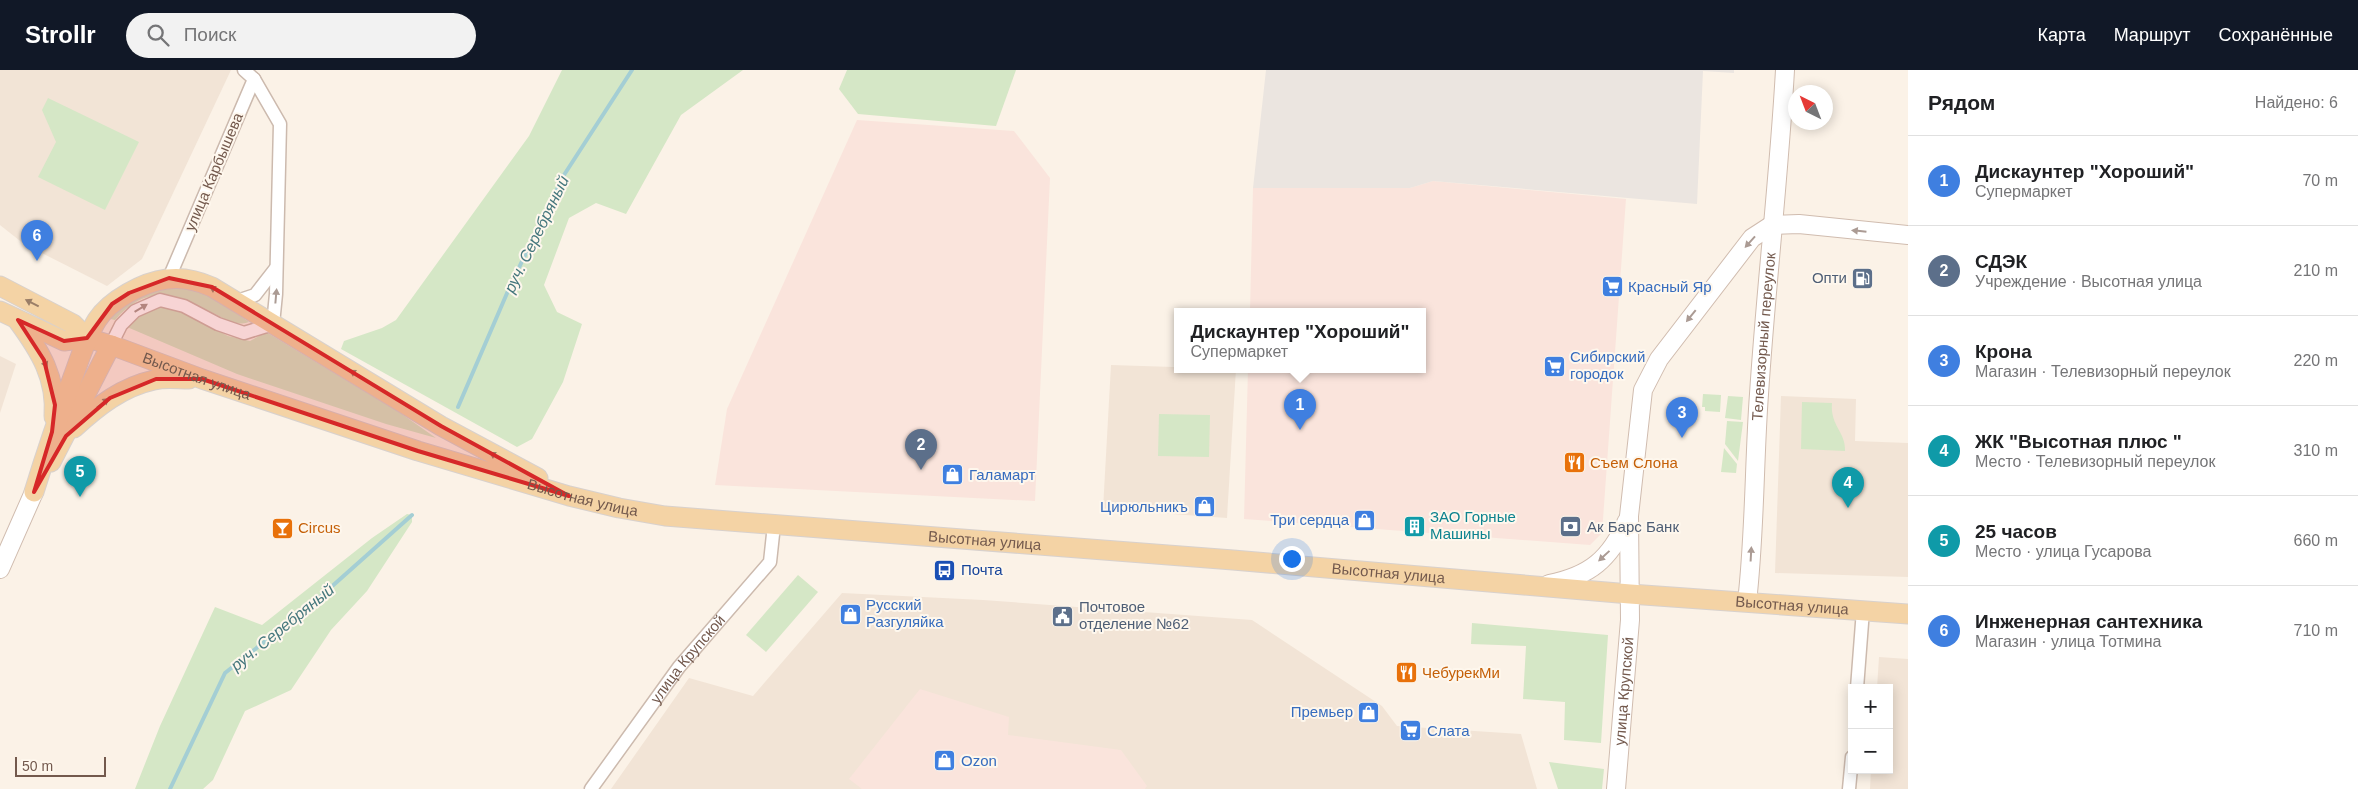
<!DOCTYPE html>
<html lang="ru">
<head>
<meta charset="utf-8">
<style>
	body { margin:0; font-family:Helvetica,sans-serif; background:#f2f2f2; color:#202124 }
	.controls { position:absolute; right:15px; bottom:15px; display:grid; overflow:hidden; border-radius:0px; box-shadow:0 2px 12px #0003 }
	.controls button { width:45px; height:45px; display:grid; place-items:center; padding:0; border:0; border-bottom:1px solid #e0e0e0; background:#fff; color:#202124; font:25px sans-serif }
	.compass { position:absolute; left:1788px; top:15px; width:45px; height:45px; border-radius:50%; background:#fff; box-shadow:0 2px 12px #0003; rotate:318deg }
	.scale { position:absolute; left:15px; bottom:12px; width:91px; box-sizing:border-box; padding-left:5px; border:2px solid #73594d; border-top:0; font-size:14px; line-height:18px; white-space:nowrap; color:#73594d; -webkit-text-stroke:4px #fef7ed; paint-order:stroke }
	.you { position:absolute; left:1291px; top:488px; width:18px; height:18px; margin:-12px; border:4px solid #fff; border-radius:50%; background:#1a73e8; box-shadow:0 0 0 8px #1a73e833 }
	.badge { display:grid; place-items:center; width:32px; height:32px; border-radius:50%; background:#111827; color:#fff; font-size:16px; font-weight:700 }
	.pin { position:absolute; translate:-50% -41px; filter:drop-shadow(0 1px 2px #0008) }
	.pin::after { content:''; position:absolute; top:26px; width:18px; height:15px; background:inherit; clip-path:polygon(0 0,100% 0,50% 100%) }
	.popup { position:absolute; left:1174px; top:238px; width:252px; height:65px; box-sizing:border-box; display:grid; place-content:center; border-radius:0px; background:#fff; filter:drop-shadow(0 1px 4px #0005); font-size:16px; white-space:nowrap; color:#757577 }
	.popup b { font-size:19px; color:#202124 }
	.popup::after { content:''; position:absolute; left:50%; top:100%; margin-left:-10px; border:10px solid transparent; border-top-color:#fff }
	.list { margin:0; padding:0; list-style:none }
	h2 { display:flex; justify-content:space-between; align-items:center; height:65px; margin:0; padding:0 20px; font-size:21px }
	h2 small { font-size:16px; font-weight:400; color:#757577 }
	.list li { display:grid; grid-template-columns:32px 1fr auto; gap:15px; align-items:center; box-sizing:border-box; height:90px; padding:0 20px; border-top:1px solid #e0e0e0 }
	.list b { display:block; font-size:19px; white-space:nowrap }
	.list p { margin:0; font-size:16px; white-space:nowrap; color:#757577 }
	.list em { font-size:16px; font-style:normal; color:#757577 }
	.icon { flex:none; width:28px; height:28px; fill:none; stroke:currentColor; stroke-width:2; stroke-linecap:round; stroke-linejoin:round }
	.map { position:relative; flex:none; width:1908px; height:719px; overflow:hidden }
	header { display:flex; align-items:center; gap:30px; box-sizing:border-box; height:70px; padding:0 25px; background:#111827; color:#fff }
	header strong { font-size:24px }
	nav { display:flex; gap:28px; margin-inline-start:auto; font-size:18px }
	.search { width:350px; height:45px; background:#f2f2f2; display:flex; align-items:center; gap:12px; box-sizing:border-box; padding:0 18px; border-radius:28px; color:#757577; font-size:19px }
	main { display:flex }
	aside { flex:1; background:#fff }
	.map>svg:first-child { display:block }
	.residential { fill:#f2e4d6 }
	.commercial { fill:#fae4dc }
	.industrial { fill:#ebe5e0 }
	.green { fill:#d5e7c6 }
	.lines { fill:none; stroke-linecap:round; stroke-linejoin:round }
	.stream { stroke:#a4ced4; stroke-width:4 }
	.street-casing { stroke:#ccbaae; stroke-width:15 }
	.secondary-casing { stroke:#d0bcaf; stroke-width:20 }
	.primary-casing { stroke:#d8d1cd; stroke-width:21 }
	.street { stroke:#fff; stroke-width:12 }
	.secondary { stroke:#fff; stroke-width:18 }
	.primary { stroke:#f4d3a5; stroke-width:19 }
	.oneway { fill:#ab9b94 }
	.oneway2 { fill:#9a7e67 }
	.marked { fill:#d62828; fill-opacity:0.2; stroke:#d62828; stroke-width:4; stroke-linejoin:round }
	.labels { text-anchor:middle; stroke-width:4; stroke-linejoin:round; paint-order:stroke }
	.street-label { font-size:15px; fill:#73594d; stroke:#fef7ed }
	.service-label { font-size:15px; fill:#4e5e75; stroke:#fef7ed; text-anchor:start }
	.shop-label { font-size:15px; fill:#366cbe; stroke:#fef7ed; text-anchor:start }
	.food-label { font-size:15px; fill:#c56008; stroke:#fef7ed; text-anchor:start }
	.culture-label { font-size:15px; fill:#0d838f; stroke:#fef7ed; text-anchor:start }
	.transit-label { font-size:15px; fill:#164399; stroke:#fef7ed; text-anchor:start }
	.water-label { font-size:16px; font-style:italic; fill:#45777d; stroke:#fef7ed }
</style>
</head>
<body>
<header>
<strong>Strollr</strong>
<div class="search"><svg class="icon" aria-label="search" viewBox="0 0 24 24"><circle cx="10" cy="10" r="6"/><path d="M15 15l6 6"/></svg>Поиск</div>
<nav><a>Карта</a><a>Маршрут</a><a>Сохранённые</a></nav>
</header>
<main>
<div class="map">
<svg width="1908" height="719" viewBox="0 0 1908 719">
	<rect width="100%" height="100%" fill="#fbf2e7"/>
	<!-- residential -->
	<g class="residential">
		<polygon points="0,0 231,0 142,189 107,216 24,174 0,155"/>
		<polygon points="0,286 16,294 0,343"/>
		<polygon points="1111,295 1236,299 1227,448 1103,439"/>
		<polygon points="1781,326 1856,329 1855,371 1908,373 1908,507 1775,503"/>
		<polygon points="842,523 983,530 1252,550 1382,636 1397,656 1521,664 1537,719 611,719 689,608 753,626"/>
		<polygon points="1879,587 1908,589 1908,719 1870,719 1871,700 1889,700 1889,618 1877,618"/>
	</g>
	<!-- commercial -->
	<g class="commercial">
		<polygon points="857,50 1014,61 1050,108 1035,431 715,415 727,339"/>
		<polygon points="1433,111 1626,129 1602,463 1590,475 1244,449 1248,299 1422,299 1422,241 1250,241 1253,118 1410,118"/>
		<polygon points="920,619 1009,647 1008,665 1121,680 1147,716 1145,719 862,719 849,709"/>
	</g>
	<!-- industrial -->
	<polygon class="industrial" points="1266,0 1734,0 1734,3 1703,1 1697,134 1433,111 1410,118 1253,118"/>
	<!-- green -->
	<g class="green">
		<polygon points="562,0 743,0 681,45 626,144 596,133 569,148 544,215 557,242 582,254 563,312 532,369 517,377 341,279 344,271 382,258 396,250 529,66"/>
		<polygon points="847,0 1016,0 996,56 858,44 839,19"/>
		<polygon points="48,28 139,72 105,140 38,107 56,72 42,40"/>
		<path d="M189 218 217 230 249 252C234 257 226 249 213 243 175 224 147 213 115 250L110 249C133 221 155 219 189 218Z"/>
		<polygon points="168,235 228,266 250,271 266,262 399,342 436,368 386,354 237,304 127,257 147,241"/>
		<polygon points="1703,324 1721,325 1720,342 1705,341 1705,337 1702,337"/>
		<polygon points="1728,326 1743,327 1741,350 1725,348"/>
		<path d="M1802 332 1832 333C1830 356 1846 362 1845 381L1801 379Z"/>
		<polygon points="1159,344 1210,345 1209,387 1158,386"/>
		<polygon points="1727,351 1743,352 1738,391 1725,374"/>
		<polygon points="1724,378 1737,394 1736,403 1721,402"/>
		<polygon points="407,444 412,445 412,452 367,521 331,560 291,620 245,641 213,710 203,719 135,719 160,656 215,537 262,555 372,468"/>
		<polygon points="798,505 818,522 766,582 746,565"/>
		<polygon points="1472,553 1608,565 1601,673 1564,670 1565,632 1523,629 1526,576 1471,574"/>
		<polygon points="1549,692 1604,699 1602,719 1558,719"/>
	</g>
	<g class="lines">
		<!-- stream -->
		<g class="stream">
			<polyline points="458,337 511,214 564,105 632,0"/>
			<polyline points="170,719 225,603 311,535 412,445"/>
		</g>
		<defs>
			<g id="street">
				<polyline points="169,208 254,9"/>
				<polyline points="237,231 255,225 276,198"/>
				<polyline points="111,275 121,255 135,241 160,230 184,236 218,254 244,263 273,254 276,224 280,54 254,9 244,0"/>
				<polyline points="1857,618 1863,540"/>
				<path id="s1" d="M591 719 679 597 770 492 774 455"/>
				<polyline points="1849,719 1852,687"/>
			</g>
			<g id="secondary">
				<polyline points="0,499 34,422"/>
				<path d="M1549 514C1590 506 1610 489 1627 451"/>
				<path id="s2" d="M1747 532C1755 463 1754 393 1759 324 1766 216 1779 108 1785 0"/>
				<path id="s3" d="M1616 719 1630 550 1629 446 1643 320 1659 289 1752 168 1772 155 1799 154 1908 165"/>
			</g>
			<g id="primary">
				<polyline points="0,216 73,254 87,268"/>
				<path id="s4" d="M0 241 64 271 87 268 111 275 202 309 418 381 569 426 619 438 665 446 1233 490 1630 524 1908 544"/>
				<path d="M18 251C40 281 57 308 54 347"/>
				<path d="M74 358C98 336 122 317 154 310 165 307 178 309 189 309"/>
				<polyline points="51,392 111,275"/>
				<path d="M34 422C46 383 59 345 73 307 80 288 86 268 97 250 110 230 143 212 167 209 182 207 199 211 212 217L441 356 538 408"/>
			</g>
		</defs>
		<!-- street casing -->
		<use href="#street" class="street-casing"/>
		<!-- secondary casing -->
		<use href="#secondary" class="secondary-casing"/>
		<!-- primary casing -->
		<use href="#primary" class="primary-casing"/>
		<!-- street -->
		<use href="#street" class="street"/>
		<!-- secondary -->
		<use href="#secondary" class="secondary"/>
		<!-- primary -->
		<use href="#primary" class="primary"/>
	</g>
	<!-- one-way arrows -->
	<defs><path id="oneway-solid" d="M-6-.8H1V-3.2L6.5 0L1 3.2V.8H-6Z" transform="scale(1.25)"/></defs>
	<g class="oneway">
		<use href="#oneway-solid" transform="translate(1859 161) rotate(-174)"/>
		<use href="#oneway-solid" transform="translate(1750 172) rotate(132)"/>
		<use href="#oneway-solid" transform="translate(276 226) rotate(-85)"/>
		<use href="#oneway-solid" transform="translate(141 238) rotate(-31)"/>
		<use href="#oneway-solid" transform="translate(1691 246) rotate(129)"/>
		<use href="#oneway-solid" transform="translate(1751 484) rotate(-87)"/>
		<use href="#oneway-solid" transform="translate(1604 486) rotate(137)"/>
	</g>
	<g class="oneway2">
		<use href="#oneway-solid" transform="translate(216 220) rotate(-152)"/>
		<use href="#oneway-solid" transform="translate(32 233) rotate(-153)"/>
		<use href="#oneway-solid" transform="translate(44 291) rotate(65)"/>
		<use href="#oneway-solid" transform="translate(356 304) rotate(-149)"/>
		<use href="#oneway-solid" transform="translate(103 333) rotate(-37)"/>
		<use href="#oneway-solid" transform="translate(496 386) rotate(-151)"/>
	</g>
	<!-- marked area -->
	<path class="marked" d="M169 208 212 217 441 356 569 426 418 381 202 309H156L110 328 66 366 34 422 52 362 55 335 44 290 18 250 64 271 87 268 112 234 129 223Z"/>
	<!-- icons -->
	<defs>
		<symbol id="fuel-square" viewBox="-11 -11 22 22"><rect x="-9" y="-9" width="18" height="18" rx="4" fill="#5c6f8a" stroke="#fef7ed"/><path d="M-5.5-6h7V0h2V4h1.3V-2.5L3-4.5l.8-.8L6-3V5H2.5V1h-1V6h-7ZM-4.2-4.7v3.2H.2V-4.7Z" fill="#fff"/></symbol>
		<symbol id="supermarket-square" viewBox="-11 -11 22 22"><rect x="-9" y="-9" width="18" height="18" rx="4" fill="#3f7fe0" stroke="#fef7ed"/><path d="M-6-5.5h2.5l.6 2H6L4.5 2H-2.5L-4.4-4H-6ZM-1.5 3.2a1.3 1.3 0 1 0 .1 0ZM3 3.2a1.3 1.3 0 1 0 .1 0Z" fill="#fff"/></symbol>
		<symbol id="restaurant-square" viewBox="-11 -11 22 22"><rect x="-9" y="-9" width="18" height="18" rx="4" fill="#e8710a" stroke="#fef7ed"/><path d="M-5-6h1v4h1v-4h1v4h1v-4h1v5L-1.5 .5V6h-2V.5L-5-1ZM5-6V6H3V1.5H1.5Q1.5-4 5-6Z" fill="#fff"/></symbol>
		<symbol id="shop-square" viewBox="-11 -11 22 22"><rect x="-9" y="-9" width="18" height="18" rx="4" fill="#3f7fe0" stroke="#fef7ed"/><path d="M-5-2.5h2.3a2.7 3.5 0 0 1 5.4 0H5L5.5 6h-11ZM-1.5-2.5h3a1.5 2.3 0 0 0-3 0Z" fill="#fff"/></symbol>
		<symbol id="building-square" viewBox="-11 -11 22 22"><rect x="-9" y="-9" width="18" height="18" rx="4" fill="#0f9aa8" stroke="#fef7ed"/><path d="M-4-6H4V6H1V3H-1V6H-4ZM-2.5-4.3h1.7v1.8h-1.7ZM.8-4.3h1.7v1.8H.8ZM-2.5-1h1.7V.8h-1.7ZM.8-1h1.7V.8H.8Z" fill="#fff"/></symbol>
		<symbol id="bank-square" viewBox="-11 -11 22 22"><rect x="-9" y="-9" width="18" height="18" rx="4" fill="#5c6f8a" stroke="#fef7ed"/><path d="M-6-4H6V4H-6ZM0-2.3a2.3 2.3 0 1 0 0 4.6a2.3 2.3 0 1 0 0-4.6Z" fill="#fff"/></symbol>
		<symbol id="bar-square" viewBox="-11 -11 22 22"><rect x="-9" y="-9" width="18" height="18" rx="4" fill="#e8710a" stroke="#fef7ed"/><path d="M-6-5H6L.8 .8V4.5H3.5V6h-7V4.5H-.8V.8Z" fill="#fff"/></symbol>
		<symbol id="bus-square" viewBox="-11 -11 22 22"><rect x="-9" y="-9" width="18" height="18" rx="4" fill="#1a4fb4" stroke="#fef7ed"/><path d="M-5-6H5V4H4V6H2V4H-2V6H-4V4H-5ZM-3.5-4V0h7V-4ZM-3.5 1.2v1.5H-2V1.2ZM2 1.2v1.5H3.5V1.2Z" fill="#fff"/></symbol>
		<symbol id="civic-square" viewBox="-11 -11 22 22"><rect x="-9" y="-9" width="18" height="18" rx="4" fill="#5c6f8a" stroke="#fef7ed"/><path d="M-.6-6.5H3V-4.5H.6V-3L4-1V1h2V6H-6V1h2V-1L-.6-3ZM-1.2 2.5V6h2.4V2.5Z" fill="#fff"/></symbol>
	</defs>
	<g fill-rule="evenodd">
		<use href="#fuel-square" x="1850" y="196" width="25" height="25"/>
		<use href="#supermarket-square" x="1600" y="204" width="25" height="25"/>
		<use href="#supermarket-square" x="1542" y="284" width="25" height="25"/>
		<use href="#restaurant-square" x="1562" y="380" width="25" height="25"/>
		<use href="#shop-square" x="940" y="392" width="25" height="25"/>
		<use href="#shop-square" x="1192" y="424" width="25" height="25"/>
		<use href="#shop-square" x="1352" y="438" width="25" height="25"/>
		<use href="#building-square" x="1402" y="444" width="25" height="25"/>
		<use href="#bank-square" x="1558" y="444" width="25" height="25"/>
		<use href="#bar-square" x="270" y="446" width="25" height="25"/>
		<use href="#bus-square" x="932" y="488" width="25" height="25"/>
		<use href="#shop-square" x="838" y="532" width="25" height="25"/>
		<use href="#civic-square" x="1050" y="534" width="25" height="25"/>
		<use href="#restaurant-square" x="1394" y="590" width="25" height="25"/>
		<use href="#shop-square" x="1356" y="630" width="25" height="25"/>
		<use href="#supermarket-square" x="1398" y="648" width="25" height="25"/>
		<use href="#shop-square" x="932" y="678" width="25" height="25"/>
	</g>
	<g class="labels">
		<!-- street labels -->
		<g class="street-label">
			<text transform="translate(214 102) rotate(-67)" y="5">улица Карбышева</text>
			<text dy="5" stroke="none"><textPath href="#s2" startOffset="266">Телевизорный переулок</textPath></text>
			<text dy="5" stroke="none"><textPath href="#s4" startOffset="210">Высотная улица</textPath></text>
			<text dy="5" stroke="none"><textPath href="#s4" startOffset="615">Высотная улица</textPath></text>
			<text dy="5" stroke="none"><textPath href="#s4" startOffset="1020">Высотная улица</textPath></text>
			<text dy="5" stroke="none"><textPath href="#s4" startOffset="1425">Высотная улица</textPath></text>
			<text dy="5" stroke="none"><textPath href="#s4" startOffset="1830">Высотная улица</textPath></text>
			<text dy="5" stroke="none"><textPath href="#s1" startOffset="162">улица Крупской</textPath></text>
			<text dy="5" stroke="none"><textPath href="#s3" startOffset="98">улица Крупской</textPath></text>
		</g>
		<!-- service labels -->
		<g class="service-label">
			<text x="1847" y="213" text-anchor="end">Опти</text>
			<text x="1587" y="462">Ак Барс Банк</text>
			<text x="1079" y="542">Почтовое<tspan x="1079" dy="17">отделение №62</tspan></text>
		</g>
		<!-- shop labels -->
		<g class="shop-label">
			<text x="1628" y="222">Красный Яр</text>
			<text x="1570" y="292">Сибирский<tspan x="1570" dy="17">городок</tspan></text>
			<text x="969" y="410">Галамарт</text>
			<text x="1188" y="442" text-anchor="end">Цирюльникъ</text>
			<text x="1349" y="455" text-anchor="end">Три сердца</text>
			<text x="866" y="540">Русский<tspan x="866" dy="17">Разгуляйка</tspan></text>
			<text x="1353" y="647" text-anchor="end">Премьер</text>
			<text x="1427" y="666">Слата</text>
			<text x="961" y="696">Ozon</text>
		</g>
		<!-- food labels -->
		<g class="food-label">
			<text x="1590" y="398">Съем Слона</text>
			<text x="298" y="463">Circus</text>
			<text x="1422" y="608">ЧебурекМи</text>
		</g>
		<!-- culture labels -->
		<g class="culture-label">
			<text x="1430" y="452">ЗАО Горные<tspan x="1430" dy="17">Машины</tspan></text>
		</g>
		<!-- transit labels -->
		<g class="transit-label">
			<text x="961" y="505">Почта</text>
		</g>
		<!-- water labels -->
		<g class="water-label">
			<text transform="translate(536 164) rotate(-64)" y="6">руч. Серебряный</text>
			<text transform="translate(282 557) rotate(-39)" y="6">руч. Серебряный</text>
		</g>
	</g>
</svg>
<div class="controls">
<button>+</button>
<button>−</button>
</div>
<svg class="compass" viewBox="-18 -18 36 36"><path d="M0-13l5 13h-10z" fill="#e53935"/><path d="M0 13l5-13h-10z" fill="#757577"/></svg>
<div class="scale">50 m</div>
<div class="you"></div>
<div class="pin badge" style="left:1300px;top:360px;background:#3f7fe0">1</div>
<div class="popup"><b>Дискаунтер &quot;Хороший&quot;</b>Супермаркет</div>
<div class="pin badge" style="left:921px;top:400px;background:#5c6f8a">2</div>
<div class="pin badge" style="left:1682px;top:368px;background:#3f7fe0">3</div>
<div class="pin badge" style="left:1848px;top:438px;background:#0f9aa8">4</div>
<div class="pin badge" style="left:80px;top:427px;background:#0f9aa8">5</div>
<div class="pin badge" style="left:37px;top:191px;background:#3f7fe0">6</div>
</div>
<aside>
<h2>Рядом<small>Найдено: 6</small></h2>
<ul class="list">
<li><span class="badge" style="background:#3f7fe0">1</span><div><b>Дискаунтер &quot;Хороший&quot;</b><p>Супермаркет</p></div><em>70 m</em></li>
<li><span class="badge" style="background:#5c6f8a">2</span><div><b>СДЭК</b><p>Учреждение · Высотная улица</p></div><em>210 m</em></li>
<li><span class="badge" style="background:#3f7fe0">3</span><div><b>Крона</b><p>Магазин · Телевизорный переулок</p></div><em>220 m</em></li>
<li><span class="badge" style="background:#0f9aa8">4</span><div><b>ЖК &quot;Высотная плюс &quot;</b><p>Место · Телевизорный переулок</p></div><em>310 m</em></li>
<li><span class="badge" style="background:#0f9aa8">5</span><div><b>25 часов</b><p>Место · улица Гусарова</p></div><em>660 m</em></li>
<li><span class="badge" style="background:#3f7fe0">6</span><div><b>Инженерная сантехника</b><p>Магазин · улица Тотмина</p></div><em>710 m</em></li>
</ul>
</aside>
</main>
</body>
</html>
